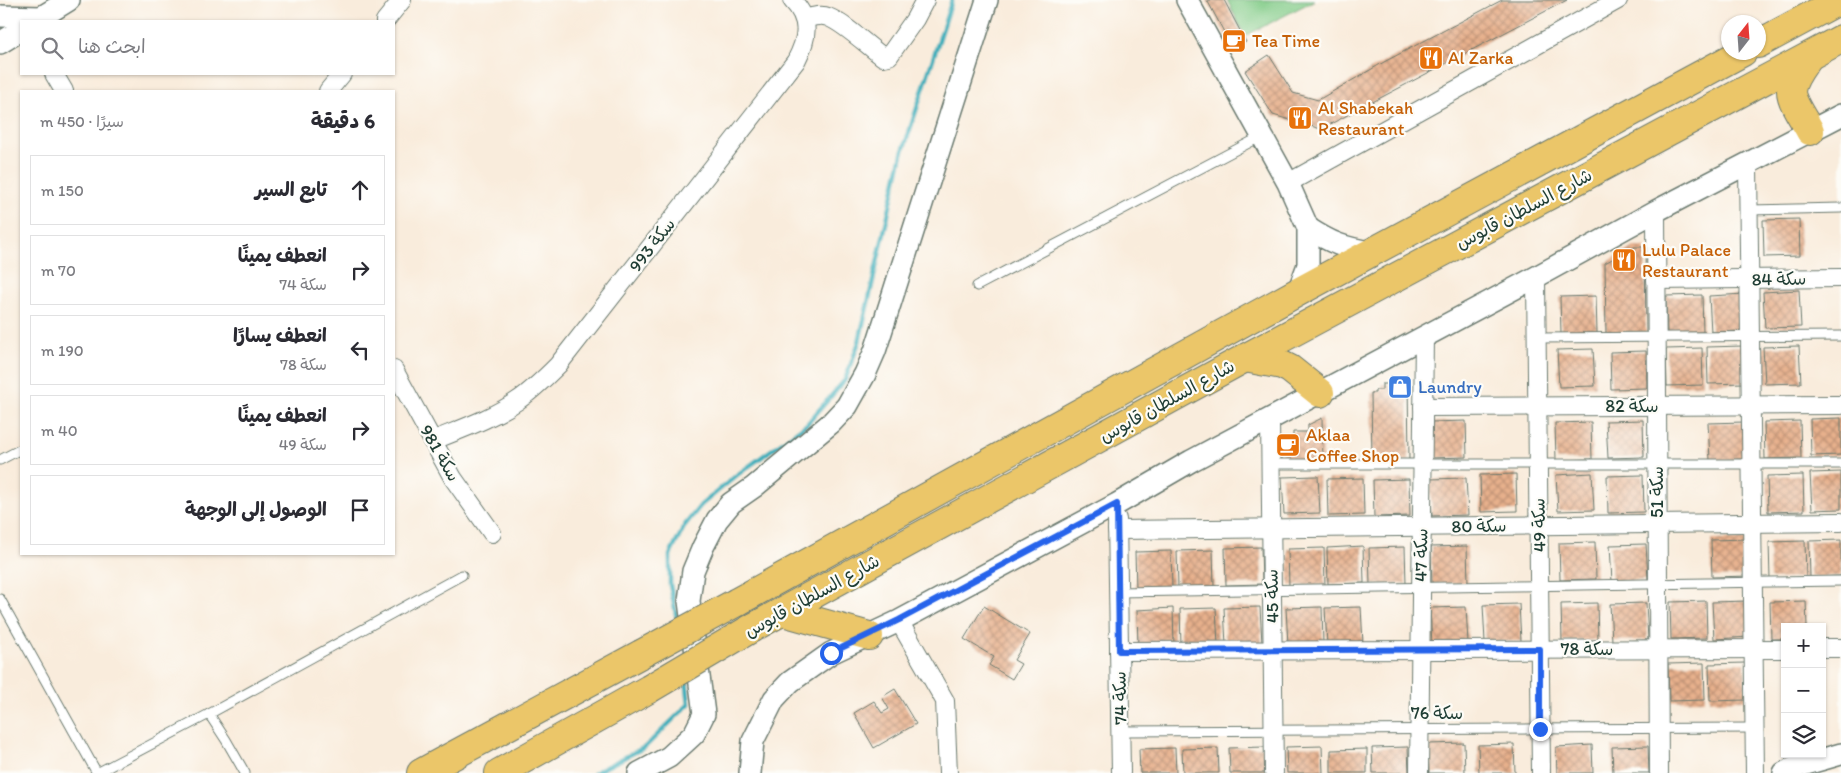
<!DOCTYPE html>
<html lang="ar">
<head>
<meta charset="utf-8">
<style>
	body { margin:0; font-family:Itim,"Playpen Sans Arabic",sans-serif; background:#f2f2f3; color:#2b2b33; direction:rtl }
	.controls { position:absolute; right:15px; bottom:15px; display:grid; overflow:hidden; border-radius:0px; box-shadow:0 1px 4px #0004 }
	.controls button { width:45px; height:45px; display:grid; place-items:center; padding:0; border:0; border-bottom:1px solid #e1e1e2; background:#fff; color:#2b2b33; font:25px sans-serif }
	.compass { position:absolute; left:1721px; top:15px; width:45px; height:45px; border-radius:50%; background:#fff; box-shadow:0 1px 4px #0004; rotate:17deg }
	.stop { position:absolute; width:15px; height:15px; margin:-11px; border:4px solid #2563eb; border-radius:50%; background:#fff }
	.stop.end { background:#2563eb; border-color:#fff; box-shadow:0 1px 5px #0008 }
	.list { margin:0; padding:0; list-style:none }
	h2 { display:flex; justify-content:space-between; align-items:center; height:65px; margin:0; padding:0 20px; font-size:21px }
	h2 small { font-size:16px; font-weight:400; color:#7c7c81 }
	.list li { display:grid; grid-template-columns:32px 1fr auto; gap:15px; align-items:center; box-sizing:border-box; height:70px; margin:0 10px 10px; padding:0 10px; border:1px solid #e1e1e2; border-radius:0px }
	.list b { display:block; font-size:19px; white-space:nowrap }
	.list p { margin:0; font-size:16px; white-space:nowrap; color:#7c7c81 }
	.list em { font-size:16px; font-style:normal; color:#7c7c81 }
	.icon { flex:none; width:28px; height:28px; fill:none; stroke:currentColor; stroke-width:2; stroke-linecap:round; stroke-linejoin:round }
	.map { position:relative; flex:none; width:1841px; height:773px; overflow:hidden; direction:ltr }
	.search { position:absolute; background:#fff; box-shadow:0 1px 4px #0004; left:20px; top:20px; width:375px; height:55px; display:flex; align-items:center; gap:12px; box-sizing:border-box; padding:0 18px; border-radius:0px; color:#7c7c81; font-size:19px }
	.panel { position:absolute; background:#fff; box-shadow:0 1px 4px #0004; left:20px; top:90px; width:375px; height:465px; border-radius:0px; direction:rtl }
	.map>svg:first-child { display:block }
	.park { fill:#83cc89; stroke:#51845e }
	.lines { fill:none; stroke-linecap:round; stroke-linejoin:round }
	.stream { stroke:#40afbb; stroke-width:4.5 }
	.building { fill:url(#building-cross-hatch) }
	.service-casing { stroke:#6b7a6f; stroke-width:11 }
	.minor-casing { stroke:#6b7a6f; stroke-width:20 }
	.tertiary-casing { stroke:#6b7a6f; stroke-width:24 }
	.trunk-casing { stroke:#6b7a6f; stroke-width:30 }
	.service { stroke:#fff; stroke-width:9 }
	.minor { stroke:#fff; stroke-width:18 }
	.tertiary { stroke:#fff; stroke-width:21 }
	.trunk { stroke:#ebc669; stroke-width:28 }
	.trunk-bridge-casing { stroke:#6b7a6f; stroke-width:30; stroke-linecap:butt }
	.trunk-bridge { stroke:#ebc669; stroke-width:28 }
	.route { stroke:#2563eb; stroke-width:6 }
	.labels { text-anchor:middle; stroke-width:4.5; stroke-linejoin:round; paint-order:stroke }
	.food-label { font-size:18px; fill:#c56008; stroke:#fdfcf7; text-anchor:start }
	.street-label { font-size:18px; fill:#1f3d34; stroke:#fdfcf7 }
	.shop-label { font-size:18px; fill:#366cbe; stroke:#fdfcf7; text-anchor:start }
</style>
</head>
<body>
<div class="map">
<svg width="1841" height="773" viewBox="0 0 1841 773">
	<defs>
		<pattern id="building-cross-hatch" width="8" height="8" patternUnits="userSpaceOnUse" patternTransform="scale(1.25)"><rect width="8" height="8" fill="#e7b08c"/><path d="M0 0l8 8M0 8l8-8" fill="none" stroke="#bb9073"/></pattern>
	</defs>
	<rect width="100%" height="100%" fill="#fdfcf7"/>
	<filter id="ink" filterUnits="userSpaceOnUse"><feTurbulence type="fractalNoise" baseFrequency=".02" numOctaves="2"/><feDisplacementMap in="SourceGraphic" scale="10" xChannelSelector="R" yChannelSelector="G"/><feConvolveMatrix kernelMatrix="1 2 1 2 8 2 1 2 1" color-interpolation-filters="sRGB"/></filter>
	<filter id="wash" filterUnits="userSpaceOnUse"><feTurbulence type="fractalNoise" baseFrequency=".0096" numOctaves="4" result="noise"/><feDisplacementMap in="SourceGraphic" scale="20" xChannelSelector="R" yChannelSelector="G"/><feGaussianBlur stdDeviation="1.12" result="paint"/><feColorMatrix in="noise" values="0 0 0 0 0 0 0 0 0 0 0 0 0 0 0 0 0 1.4 0 .05"/><feComposite in="paint" operator="in"/></filter>
	<g filter="url(#wash)">
		<rect width="100%" height="100%" fill="#f9ecdc"/>
		<!-- park -->
		<polygon class="park" points="1227,0 1315,0 1245,36"/>
		<g class="lines">
			<!-- stream -->
			<g class="stream">
				<polyline points="678,624 670,585 670,555 685,525 701,505 737,475 807,424 845,380 859,342 902,154 952,0"/>
				<polyline points="594,773 645,747 689,704 686,679"/>
			</g>
		</g>
		<g id="blocks">
			<!-- building -->
			<g class="building">
				<polygon points="1207,0 1224,0 1246,42 1233,49"/>
				<polygon points="1502,0 1567,0 1321,129 1273,115 1245,71 1269,55 1293,93 1318,100 1384,62"/>
				<polygon points="1799,219 1800,256 1764,257 1763,220"/>
				<polygon points="1634,247 1645,247 1646,334 1606,335 1605,263"/>
				<polygon points="1799,290 1801,327 1765,328 1763,292"/>
				<polygon points="1745,294 1746,331 1711,332 1709,296"/>
				<polygon points="1702,295 1703,332 1667,333 1666,296"/>
				<polygon points="1596,296 1597,333 1561,334 1560,297"/>
				<polygon points="1743,346 1744,383 1708,384 1707,347"/>
				<polygon points="1799,346 1801,383 1765,384 1763,347"/>
				<polygon points="1702,348 1703,385 1667,386 1666,349"/>
				<polygon points="1593,349 1595,386 1559,387 1557,350"/>
				<polygon points="1646,351 1647,388 1611,389 1610,352"/>
				<polygon points="1396,378 1405,378 1405,381 1408,381 1409,461 1372,461 1371,393 1375,393 1375,390 1382,390 1382,384 1392,384 1392,381 1396,381"/>
				<polygon points="1322,418 1323,461 1282,462 1282,439 1293,439 1293,432 1308,432 1308,425"/>
				<polygon points="1841,418 1841,455 1811,456 1810,419"/>
				<polygon points="1643,420 1644,457 1608,458 1606,421"/>
				<polygon points="1466,421 1467,457 1431,458 1430,422"/>
				<polygon points="1800,421 1801,458 1765,459 1764,422"/>
				<polygon points="1591,422 1592,459 1556,460 1555,423"/>
				<polygon points="1744,422 1746,459 1710,460 1708,423"/>
				<polygon points="1841,472 1841,509 1812,510 1810,473"/>
				<polygon points="1592,473 1594,510 1558,511 1556,475"/>
				<polygon points="1516,474 1517,511 1481,512 1480,475"/>
				<polygon points="1643,475 1644,512 1608,513 1607,476"/>
				<polygon points="1803,475 1804,511 1768,512 1767,476"/>
				<polygon points="1318,476 1320,513 1284,514 1282,477"/>
				<polygon points="1363,478 1364,515 1328,516 1327,479"/>
				<polygon points="1466,478 1468,515 1432,516 1430,479"/>
				<polygon points="1409,479 1410,516 1374,517 1373,480"/>
				<polygon points="1747,539 1748,576 1712,577 1711,540"/>
				<polygon points="1841,540 1841,576 1810,577 1809,541"/>
				<polygon points="1805,541 1806,578 1770,579 1769,542"/>
				<polygon points="1595,542 1596,579 1560,580 1559,543"/>
				<polygon points="1646,544 1648,580 1612,582 1610,545"/>
				<polygon points="1363,546 1364,583 1328,584 1327,548"/>
				<polygon points="1467,546 1468,583 1432,584 1431,547"/>
				<polygon points="1261,547 1262,584 1226,585 1225,548"/>
				<polygon points="1405,547 1406,584 1370,585 1369,548"/>
				<polygon points="1324,548 1325,585 1289,586 1288,549"/>
				<polygon points="1213,550 1214,587 1178,588 1177,551"/>
				<polygon points="1171,551 1172,588 1136,589 1135,552"/>
				<polygon points="1706,601 1707,638 1671,639 1670,602"/>
				<polygon points="1748,601 1750,637 1714,639 1712,602"/>
				<polygon points="1806,601 1807,627 1785,627 1785,639 1771,639 1770,602"/>
				<polygon points="1597,603 1598,640 1562,641 1561,604"/>
				<polygon points="1646,603 1648,640 1612,641 1610,604"/>
				<polygon points="1519,604 1521,641 1485,642 1483,605"/>
				<polygon points="984,606 1030,634 1014,660 1021,664 1012,679 989,665 994,657 964,639"/>
				<polygon points="1260,607 1262,644 1226,645 1224,608"/>
				<polygon points="1322,607 1323,644 1288,645 1286,608"/>
				<polygon points="1361,607 1363,644 1327,645 1325,608"/>
				<polygon points="1466,607 1468,643 1432,644 1430,608"/>
				<polygon points="1173,608 1174,645 1138,646 1137,610"/>
				<polygon points="1216,608 1218,645 1181,646 1180,609"/>
				<polygon points="1704,663 1705,700 1669,701 1668,664"/>
				<polygon points="1745,663 1746,700 1710,701 1709,664"/>
				<polygon points="895,689 916,724 874,748 854,713 874,701 882,713 889,709 882,697"/>
				<polygon points="1464,743 1465,773 1429,773 1428,744"/>
				<polygon points="1514,744 1515,773 1479,773 1478,745"/>
				<polygon points="1592,745 1593,773 1557,773 1556,747"/>
				<polygon points="1322,746 1323,773 1287,773 1286,747"/>
				<polygon points="1648,746 1649,773 1613,773 1612,747"/>
				<polygon points="1265,747 1266,773 1230,773 1229,748"/>
				<polygon points="1408,747 1409,773 1373,773 1372,748"/>
				<polygon points="1175,748 1176,773 1140,773 1139,749"/>
				<polygon points="1218,748 1219,773 1183,773 1182,749"/>
				<polygon points="1367,749 1367,773 1331,773 1331,750"/>
			</g>
		</g>
	</g>
	<g filter="url(#ink)">
		<use href="#blocks" fill-opacity="0" stroke="#6b7a6f" stroke-width="1"/>
		<g class="lines">
			<defs>
				<g id="service">
					<polyline points="1749,210 1841,208"/>
					<polyline points="977,286 1262,136"/>
					<polyline points="1537,338 1841,336"/>
					<polyline points="0,460 21,449"/>
					<polyline points="1271,464 1841,464"/>
					<polyline points="1118,592 1841,581"/>
					<polyline points="0,599 97,773"/>
					<polyline points="209,714 226,740 245,773"/>
					<polyline points="1120,731 1754,728"/>
					<polyline points="97,773 209,714 462,575"/>
				</g>
				<g id="minor">
					<path d="M805 19C812 17 821 14 828 17 844 23 868 46 883 57L889 56 915 19 925 0"/>
					<polyline points="385,21 402,0"/>
					<polyline points="54,74 64,91"/>
					<polyline points="328,91 342,74"/>
					<polyline points="1748,164 1755,773"/>
					<polyline points="1288,183 1618,0"/>
					<polyline points="1656,211 1659,773"/>
					<polyline points="1536,277 1541,773"/>
					<polyline points="1656,280 1841,278"/>
					<polyline points="394,370 453,478 492,533"/>
					<polyline points="1423,407 1841,405"/>
					<polyline points="1270,419 1274,773"/>
					<path d="M432 441C461 429 491 419 517 401 532 391 545 378 558 365L796 61C808 38 811 20 792 0"/>
					<polyline points="1117,519 1121,773"/>
					<polyline points="1117,530 1841,522"/>
					<polyline points="899,621 945,701 948,773"/>
					<polyline points="1822,648 1841,648"/>
					<polyline points="1119,651 1785,649"/>
					<polyline points="1419,773 1424,336"/>
				</g>
				<g id="tertiary">
					<polyline points="1187,0 1288,183 1308,228 1308,265 1298,292"/>
					<polyline points="0,16 42,17"/>
					<polyline points="35,21 69,0"/>
					<polyline points="0,43 21,30"/>
					<path d="M1308 228C1331 243 1344 248 1371 252"/>
					<polyline points="639,773 669,757 694,734 704,714 689,601 693,571 703,547 717,520 731,503 754,487 831,423 847,406 865,374 875,351 987,0"/>
					<polyline points="750,773 753,741 774,699 790,682 831,653 899,621 1117,504 1191,461 1536,277 1656,211 1841,115"/>
					<polyline points="1784,773 1796,767 1841,754"/>
				</g>
				<g id="trunk">
					<polyline points="1758,44 1840,0"/>
					<path d="M1808 58C1802 67 1792 79 1791 91 1791 102 1805 121 1810 131"/>
					<polyline points="1245,358 1282,365 1290,369 1320,393"/>
					<polyline points="737,602 1298,292 1743,52"/>
					<polyline points="783,612 869,636"/>
					<polyline points="752,628 1245,358 1841,39"/>
					<polyline points="421,773 641,654"/>
					<polyline points="499,773 649,689"/>
				</g>
			</defs>
			<!-- service casing -->
			<use href="#service" class="service-casing"/>
			<!-- minor casing -->
			<use href="#minor" class="minor-casing"/>
			<!-- tertiary casing -->
			<use href="#tertiary" class="tertiary-casing"/>
			<!-- trunk casing -->
			<use href="#trunk" class="trunk-casing"/>
			<!-- service -->
			<use href="#service" class="service"/>
			<!-- minor -->
			<use href="#minor" class="minor"/>
			<!-- tertiary -->
			<use href="#tertiary" class="tertiary"/>
			<!-- trunk -->
			<use href="#trunk" class="trunk"/>
			<defs>
				<g id="trunk-bridge">
					<polyline points="641,654 737,602"/>
					<polyline points="649,689 752,628"/>
				</g>
			</defs>
			<!-- trunk-bridge casing -->
			<use href="#trunk-bridge" class="trunk-bridge-casing"/>
			<!-- trunk-bridge -->
			<use href="#trunk-bridge" class="trunk-bridge"/>
		</g>
	</g>
	<g class="lines" filter="url(#ink)">
		<!-- route -->
		<polyline class="route" points="831,653 899,620 1117,504 1119,651 1540,649 1540,729"/>
	</g>
	<!-- icons -->
	<defs>
		<symbol id="cafe-square" viewBox="-11 -11 22 22"><rect x="-9" y="-9" width="18" height="18" rx="4" fill="#e8710a" stroke="#fdfcf7"/><path d="M-5.5-4.5H6V0H3Q3 3.5 0 3.5H-2.5Q-5.5 3.5-5.5 0ZM3-3.2v2h1.7v-2ZM-6 4.5H4V6H-6Z" fill="#fff"/></symbol>
		<symbol id="restaurant-square" viewBox="-11 -11 22 22"><rect x="-9" y="-9" width="18" height="18" rx="4" fill="#e8710a" stroke="#fdfcf7"/><path d="M-5-6h1v4h1v-4h1v4h1v-4h1v5L-1.5 .5V6h-2V.5L-5-1ZM5-6V6H3V1.5H1.5Q1.5-4 5-6Z" fill="#fff"/></symbol>
		<symbol id="shop-square" viewBox="-11 -11 22 22"><rect x="-9" y="-9" width="18" height="18" rx="4" fill="#3f7fe0" stroke="#fdfcf7"/><path d="M-5-2.5h2.3a2.7 3.5 0 0 1 5.4 0H5L5.5 6h-11ZM-1.5-2.5h3a1.5 2.3 0 0 0-3 0Z" fill="#fff"/></symbol>
	</defs>
	<g fill-rule="evenodd">
		<use href="#cafe-square" x="1220" y="27" width="28" height="28"/>
		<use href="#restaurant-square" x="1417" y="44" width="28" height="28"/>
		<use href="#restaurant-square" x="1286" y="104" width="28" height="28"/>
		<use href="#restaurant-square" x="1610" y="246" width="28" height="28"/>
		<use href="#shop-square" x="1386" y="373" width="28" height="28"/>
		<use href="#cafe-square" x="1274" y="431" width="28" height="28"/>
	</g>
	<g class="labels">
		<!-- food labels -->
		<g class="food-label">
			<text x="1252" y="47">Tea Time</text>
			<text x="1448" y="64">Al Zarka</text>
			<text x="1318" y="114">Al Shabekah<tspan x="1318" dy="21">Restaurant</tspan></text>
			<text x="1642" y="256">Lulu Palace<tspan x="1642" dy="21">Restaurant</tspan></text>
			<text x="1306" y="441">Aklaa<tspan x="1306" dy="21">Coffee Shop</tspan></text>
		</g>
		<!-- street labels -->
		<g class="street-label">
			<text transform="translate(1524 209) rotate(-28)" y="6">شارع السلطان قابوس</text>
			<text transform="translate(652 245) rotate(-52)" y="6">سكة 993</text>
			<text transform="translate(1779 279) rotate(-1)" y="6">سكة 84</text>
			<text transform="translate(1167 401) rotate(-29)" y="6">شارع السلطان قابوس</text>
			<text x="1632" y="412">سكة 82</text>
			<text transform="translate(440 453) rotate(60)" y="6">سكة 981</text>
			<text transform="translate(1657 492) rotate(-90)" y="6">سكة 51</text>
			<text transform="translate(1539 525) rotate(-91)" y="6">سكة 49</text>
			<text transform="translate(1479 526) rotate(-1)" y="6">سكة 80</text>
			<text transform="translate(1421 555) rotate(-89)" y="6">سكة 47</text>
			<text transform="translate(812 596) rotate(-29)" y="6">شارع السلطان قابوس</text>
			<text transform="translate(1272 596) rotate(-91)" y="6">سكة 45</text>
			<text x="1587" y="655">سكة 78</text>
			<text transform="translate(1120 698) rotate(-91)" y="6">سكة 74</text>
			<text x="1437" y="719">سكة 76</text>
		</g>
		<!-- shop labels -->
		<g class="shop-label">
			<text x="1418" y="393">Laundry</text>
		</g>
	</g>
</svg>
<div class="controls">
<button>+</button>
<button>−</button>
<button><svg class="icon" aria-label="layers" viewBox="0 0 24 24"><path d="M12 4l9 5-9 5-9-5zM3 14l9 5 9-5"/></svg></button>
</div>
<svg class="compass" viewBox="-18 -18 36 36"><path d="M0-13l5 13h-10z" fill="#e53935"/><path d="M0 13l5-13h-10z" fill="#7c7c81"/></svg>
<div class="stop" style="left:831px;top:653px"></div>
<div class="stop end" style="left:1540px;top:729px"></div>
<div class="search"><svg class="icon" aria-label="search" viewBox="0 0 24 24"><circle cx="10" cy="10" r="6"/><path d="M15 15l6 6"/></svg>ابحث هنا</div>
<section class="panel">
<h2>6 دقيقة<small>سيرًا · 450 m</small></h2>
<ul class="list">
<li><svg class="icon" aria-label="ahead" viewBox="0 0 24 24"><path d="M12 20V5M6 11l6-6 6 6"/></svg><div><b>تابع السير</b></div><em>150 m</em></li>
<li><svg class="icon" aria-label="right" viewBox="0 0 24 24"><path d="M7 20v-9h11M14 6l5 5-5 5"/></svg><div><b>انعطف يمينًا</b><p>سكة 74</p></div><em>70 m</em></li>
<li><svg class="icon" aria-label="left" viewBox="0 0 24 24"><path d="M17 20v-9H6M10 6l-5 5 5 5"/></svg><div><b>انعطف يسارًا</b><p>سكة 78</p></div><em>190 m</em></li>
<li><svg class="icon" aria-label="right" viewBox="0 0 24 24"><path d="M7 20v-9h11M14 6l5 5-5 5"/></svg><div><b>انعطف يمينًا</b><p>سكة 49</p></div><em>40 m</em></li>
<li><svg class="icon" aria-label="arrive" viewBox="0 0 24 24"><path d="M6 21V4h12l-3 4 3 4H6"/></svg><div><b>الوصول إلى الوجهة</b></div></li>
</ul>
</section>
</div>
</body>
</html>
